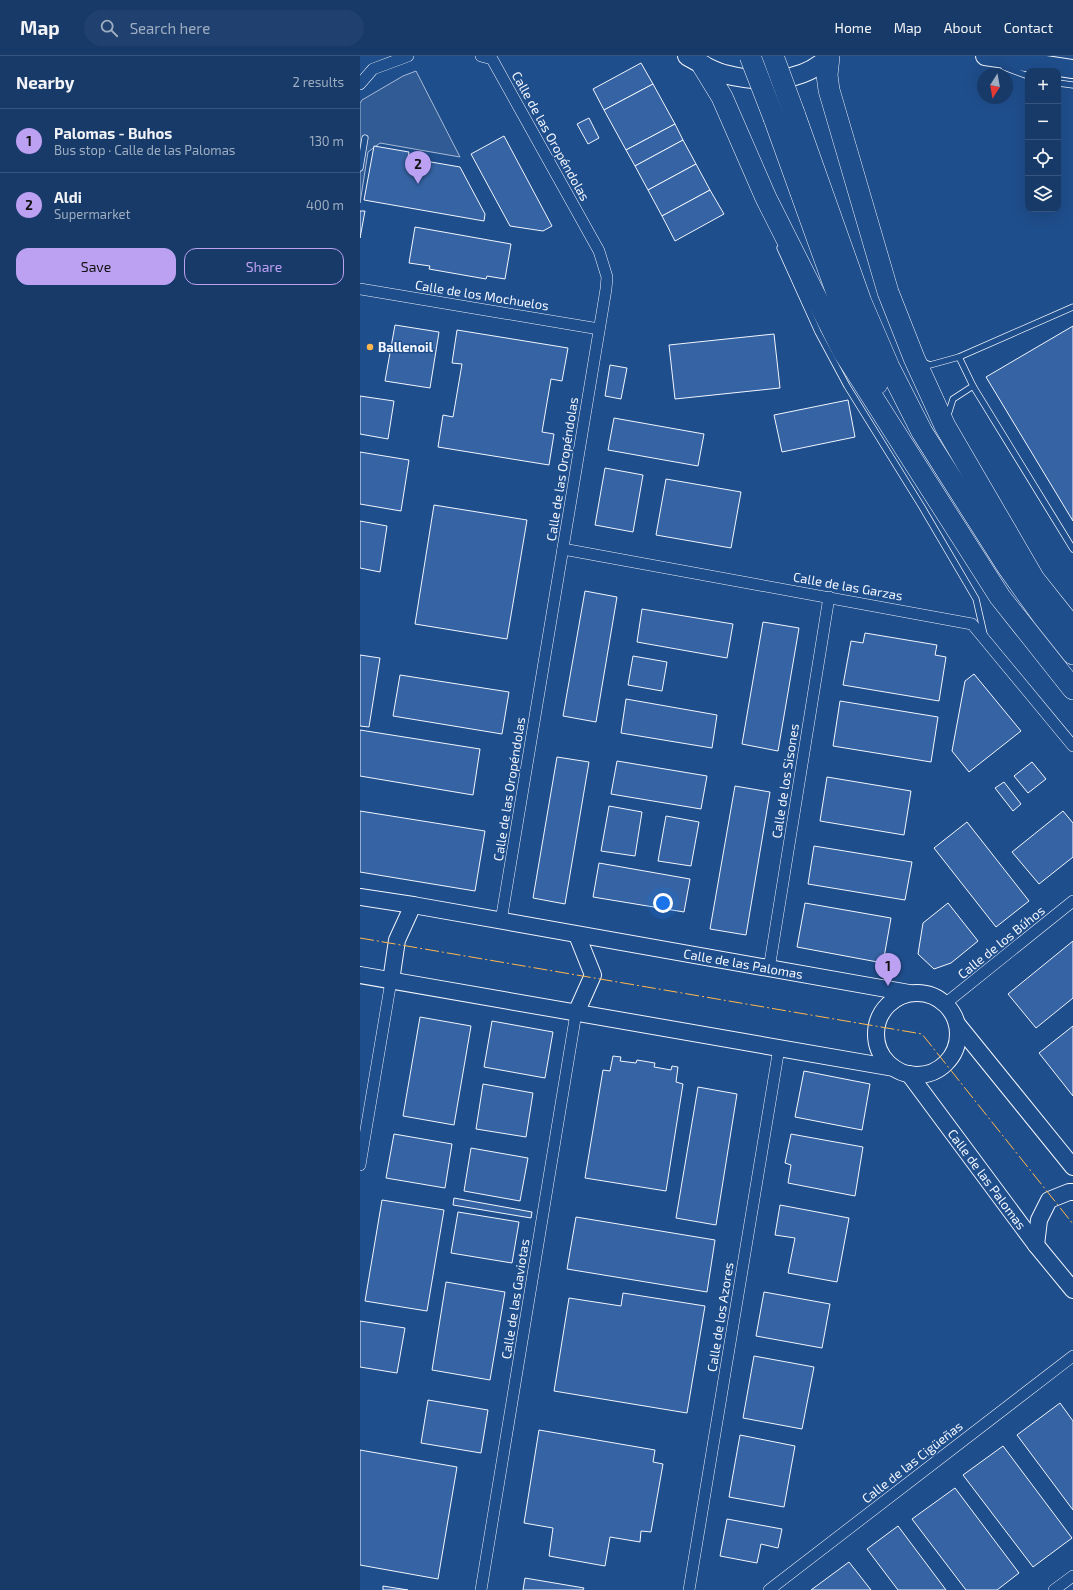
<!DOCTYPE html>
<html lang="en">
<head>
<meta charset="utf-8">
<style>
	body { margin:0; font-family:"Exo 2",sans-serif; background:#20416f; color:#f1f3f6 }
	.controls { position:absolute; right:12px; top:12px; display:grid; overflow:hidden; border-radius:8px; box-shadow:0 4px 16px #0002 }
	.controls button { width:36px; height:36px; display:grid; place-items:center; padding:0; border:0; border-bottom:1px solid #36547d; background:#173a69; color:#f1f3f6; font:20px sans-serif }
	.compass { position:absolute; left:617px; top:12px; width:36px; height:36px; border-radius:50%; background:#173a69; box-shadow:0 4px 16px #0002; rotate:191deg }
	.you { position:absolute; left:303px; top:847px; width:14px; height:14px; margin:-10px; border:3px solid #fff; border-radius:50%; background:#1a73e8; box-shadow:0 0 0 6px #1a73e833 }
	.badge { display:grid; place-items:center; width:26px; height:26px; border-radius:50%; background:#bca0f2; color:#111; font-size:13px; font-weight:700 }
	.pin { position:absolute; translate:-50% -33px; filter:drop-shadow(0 1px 2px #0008) }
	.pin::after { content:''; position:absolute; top:21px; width:14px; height:12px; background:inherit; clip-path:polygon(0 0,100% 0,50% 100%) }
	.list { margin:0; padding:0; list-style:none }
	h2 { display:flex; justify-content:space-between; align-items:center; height:52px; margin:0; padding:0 16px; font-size:17px }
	h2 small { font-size:13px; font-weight:400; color:#9eadc0 }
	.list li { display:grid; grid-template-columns:26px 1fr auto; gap:12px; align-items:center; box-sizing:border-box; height:64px; padding:0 16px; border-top:1px solid #36547d }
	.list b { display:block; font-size:15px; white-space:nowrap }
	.list p { margin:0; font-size:13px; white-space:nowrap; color:#9eadc0 }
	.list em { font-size:13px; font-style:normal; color:#9eadc0 }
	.actions { display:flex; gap:8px; padding:12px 16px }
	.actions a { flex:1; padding:9px 0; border:1px solid #bca0f2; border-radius:12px; text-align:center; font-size:14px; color:#bca0f2 }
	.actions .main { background:#bca0f2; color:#111 }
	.icon { flex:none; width:22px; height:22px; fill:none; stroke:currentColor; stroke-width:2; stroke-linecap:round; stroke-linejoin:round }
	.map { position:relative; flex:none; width:713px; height:1534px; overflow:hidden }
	header { display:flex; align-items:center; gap:24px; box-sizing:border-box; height:56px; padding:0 20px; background:#173a69; border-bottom:1px solid #36547d }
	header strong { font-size:19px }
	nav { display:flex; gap:22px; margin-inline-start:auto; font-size:14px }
	.search { width:280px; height:36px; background:#20416f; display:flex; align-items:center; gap:10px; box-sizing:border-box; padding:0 14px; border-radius:22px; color:#9eadc0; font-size:15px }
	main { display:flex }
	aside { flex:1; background:#173a69 }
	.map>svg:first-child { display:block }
	.built { fill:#305b95; stroke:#a8bbd7 }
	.building { fill:#3563a3; stroke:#f2f6ff }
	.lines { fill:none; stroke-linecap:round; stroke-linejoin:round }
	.lane-casing { stroke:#f2f6ff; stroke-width:7 }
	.street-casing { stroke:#f2f6ff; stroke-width:12 }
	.secondary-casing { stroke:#f2f6ff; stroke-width:18 }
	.primary-casing { stroke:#f2f6ff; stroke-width:20 }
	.highway-casing { stroke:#f2f6ff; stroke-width:22 }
	.lane { stroke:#1f4e8c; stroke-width:5.5 }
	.street { stroke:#1f4e8c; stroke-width:11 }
	.secondary { stroke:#1f4e8c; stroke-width:16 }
	.primary { stroke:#1f4e8c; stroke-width:18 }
	.highway { stroke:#1f4e8c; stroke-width:21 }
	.highway-bridge-casing { stroke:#f2f6ff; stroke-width:22; stroke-linecap:butt }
	.highway-bridge { stroke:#1f4e8c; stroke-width:21 }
	.power { stroke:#ffb74d; stroke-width:1; stroke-dasharray:14 3 2 3; stroke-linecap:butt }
	.poi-dot { fill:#ffb74d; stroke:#1f4e8c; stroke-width:1.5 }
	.labels { text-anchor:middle; stroke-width:3; stroke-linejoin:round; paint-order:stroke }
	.street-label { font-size:13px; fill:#f2f6ff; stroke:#1f4e8c }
	.poi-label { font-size:13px; font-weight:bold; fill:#f2f6ff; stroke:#1f4e8c; text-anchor:start }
</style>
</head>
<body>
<header>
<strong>Map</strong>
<div class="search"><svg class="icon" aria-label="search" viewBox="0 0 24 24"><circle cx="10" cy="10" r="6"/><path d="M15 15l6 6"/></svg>Search here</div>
<nav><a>Home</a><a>Map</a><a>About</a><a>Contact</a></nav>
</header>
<main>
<aside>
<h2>Nearby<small>2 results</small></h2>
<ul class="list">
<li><span class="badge">1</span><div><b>Palomas - Buhos</b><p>Bus stop · Calle de las Palomas</p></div><em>130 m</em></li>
<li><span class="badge">2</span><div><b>Aldi</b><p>Supermarket</p></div><em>400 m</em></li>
</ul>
<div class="actions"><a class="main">Save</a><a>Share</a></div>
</aside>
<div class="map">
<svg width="713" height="1534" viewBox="0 0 713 1534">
	<rect width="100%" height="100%" fill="#1f4e8c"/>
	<!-- built -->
	<polygon class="built" points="56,15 100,101 20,87 8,96 0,147 0,47 2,44 43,20"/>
	<!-- building -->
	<g class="building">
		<polygon points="281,7 293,28 244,54 233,33"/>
		<polygon points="293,28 315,68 266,94 244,54"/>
		<polygon points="229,62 239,82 228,88 217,68"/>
		<polygon points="315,68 323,84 275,110 266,94"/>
		<polygon points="144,80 192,170 183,175 150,170 111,98"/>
		<polygon points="323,84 336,108 288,134 275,110"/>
		<polygon points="14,90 49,96 48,102 100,111 125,158 124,165 4,144"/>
		<polygon points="336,108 350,134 302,160 288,134"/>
		<polygon points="350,134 364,158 315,185 302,160"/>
		<polygon points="0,155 5,155 0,182"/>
		<polygon points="55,171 151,188 145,223 127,220 126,223 69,213 70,210 49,207"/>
		<polygon points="35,269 79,276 70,332 25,325"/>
		<polygon points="713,270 713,465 626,321"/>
		<polygon points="97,274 208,292 202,325 191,323 182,376 194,378 189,409 78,391 83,359 93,361 102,308 92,307"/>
		<polygon points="414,278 420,332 315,343 309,289"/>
		<polygon points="250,309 267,312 261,343 245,340"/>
		<polygon points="0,340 34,345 28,383 0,378"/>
		<polygon points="488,344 495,381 422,396 414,359"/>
		<polygon points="254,362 344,378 338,410 248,394"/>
		<polygon points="0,396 49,404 41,455 0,448"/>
		<polygon points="245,412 283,419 273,476 235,469"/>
		<polygon points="306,423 381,436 371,492 296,479"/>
		<polygon points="74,449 167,464 147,583 55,568"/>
		<polygon points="0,465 27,470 20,516 0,512"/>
		<polygon points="225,535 257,541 236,666 203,660"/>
		<polygon points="282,553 373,568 367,602 277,586"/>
		<polygon points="403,566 439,572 418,695 382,688"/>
		<polygon points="505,577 577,589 575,599 586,601 579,645 483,629 491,585 503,587"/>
		<polygon points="0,599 20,602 9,671 0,670"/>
		<polygon points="273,600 307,606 302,635 268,629"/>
		<polygon points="614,618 661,675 609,716 592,695 605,625"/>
		<polygon points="40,619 149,636 142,678 33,660"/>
		<polygon points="266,643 357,659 352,692 261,677"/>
		<polygon points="480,645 578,661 571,706 473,690"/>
		<polygon points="0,674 120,693 113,739 0,720"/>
		<polygon points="197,701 229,706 205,848 173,842"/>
		<polygon points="257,705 347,720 341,753 251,738"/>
		<polygon points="672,706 686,723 668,737 654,720"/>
		<polygon points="467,721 551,735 544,779 460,765"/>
		<polygon points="644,726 661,748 653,755 635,732"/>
		<polygon points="375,730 410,736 386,879 350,873"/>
		<polygon points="249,750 282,756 275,800 241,795"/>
		<polygon points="0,755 125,775 115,835 0,816"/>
		<polygon points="703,755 713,767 713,801 679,828 652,796"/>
		<polygon points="306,760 339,766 331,810 298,805"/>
		<polygon points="607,766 669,845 636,871 574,792"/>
		<polygon points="454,790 552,806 545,844 448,828"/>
		<polygon points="239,807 330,823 324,856 233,841"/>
		<polygon points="445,847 531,862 523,907 437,891"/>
		<polygon points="588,847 618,885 591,907 574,913 558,898 563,867"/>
		<polygon points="713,885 713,942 676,972 648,938"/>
		<polygon points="60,961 111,970 94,1069 43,1060"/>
		<polygon points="132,965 193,976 185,1022 124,1011"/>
		<polygon points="713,970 713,1040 679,997"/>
		<polygon points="253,1000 261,1001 260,1005 276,1007 277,1004 295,1007 294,1011 311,1014 312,1010 318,1011 316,1026 323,1028 306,1135 225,1122 243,1014 250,1015"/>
		<polygon points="444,1015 510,1028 502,1074 435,1061"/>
		<polygon points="123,1028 173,1037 166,1081 116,1073"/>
		<polygon points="338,1031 377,1038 356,1169 316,1162"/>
		<polygon points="34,1078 92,1088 85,1132 26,1122"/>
		<polygon points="431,1078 503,1091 495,1140 428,1127 431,1109 425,1107"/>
		<polygon points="111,1092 168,1102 160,1145 104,1135"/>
		<polygon points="94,1142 172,1156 171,1162 93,1149"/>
		<polygon points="22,1144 84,1154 67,1255 5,1245"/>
		<polygon points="420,1149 489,1162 477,1226 428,1217 435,1182 415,1179"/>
		<polygon points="98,1156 159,1166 152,1207 91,1197"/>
		<polygon points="216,1161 355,1184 347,1236 207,1213"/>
		<polygon points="86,1226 145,1236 130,1324 72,1314"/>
		<polygon points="404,1236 470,1248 462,1292 396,1280"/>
		<polygon points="263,1237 345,1250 327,1357 194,1335 209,1242 261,1250"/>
		<polygon points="0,1265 45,1272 37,1317 0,1311"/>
		<polygon points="394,1300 454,1311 442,1373 383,1362"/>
		<polygon points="68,1344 128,1354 121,1397 61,1387"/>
		<polygon points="700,1347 713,1365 713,1454 657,1379"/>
		<polygon points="179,1374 295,1394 293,1406 303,1408 291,1476 281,1475 280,1486 250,1481 245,1510 189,1500 193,1472 164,1467"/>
		<polygon points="380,1379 435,1390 424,1451 369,1441"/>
		<polygon points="643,1390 712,1482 673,1511 603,1419"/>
		<polygon points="0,1394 97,1411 78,1523 0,1509"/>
		<polygon points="595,1432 659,1517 637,1534 606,1534 552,1463"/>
		<polygon points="367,1463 422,1473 418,1492 401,1488 397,1507 360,1500"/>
		<polygon points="538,1470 586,1534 538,1534 507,1493"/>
		<polygon points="489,1506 511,1534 451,1534"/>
		<polygon points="165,1522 224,1532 223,1534 163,1534"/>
		<polygon points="23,1530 48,1534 23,1534"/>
	</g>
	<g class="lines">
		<defs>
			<g id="lane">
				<polyline points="644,11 668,20"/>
				<polyline points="698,27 713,29"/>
				<polyline points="0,112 5,82"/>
				<polyline points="420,192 458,276 487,330 562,451 616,543 624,578"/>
				<polyline points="599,301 713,251"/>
				<polyline points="563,306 570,309 599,301 613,330 593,343 587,362"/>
				<polyline points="613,330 713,493"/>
			</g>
			<g id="street">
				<polyline points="121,0 132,3 239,195 247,221 246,233 141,865"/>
				<polyline points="0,28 13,13 48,0"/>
				<polyline points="0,233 239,273"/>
				<polyline points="203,493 612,568 713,690"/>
				<polyline points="409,913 469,541"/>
				<polyline points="586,947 713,845"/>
				<polyline points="0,1109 31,925"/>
				<polyline points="121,1534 216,957"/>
				<polyline points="329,1534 419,992"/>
				<polyline points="409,1534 713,1300"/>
				<polyline points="694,1534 713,1520"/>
			</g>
			<g id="secondary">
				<path id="s1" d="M0 841 53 849 549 937"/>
				<polyline points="0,919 534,1012"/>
				<polyline points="31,925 37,884 53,849"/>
				<circle cx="557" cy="978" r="41"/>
				<polyline points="216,957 233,919 217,879"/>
				<polyline points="598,969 713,1111"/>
				<path id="s2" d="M549 1018 676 1189 713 1234"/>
				<polyline points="676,1189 679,1164 689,1144 709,1136 713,1136"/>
			</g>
			<g id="primary">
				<path d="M327 0C339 7 350 14 364 18 399 27 443 28 469 0"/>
				<polyline points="625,0 713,13"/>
			</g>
			<g id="highway">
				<polyline points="469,1 467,19 469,34 528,236 554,302 585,370 674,523 713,572"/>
				<polyline points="343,10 362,41 406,142 483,295 640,541 713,633"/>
				<polyline points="434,57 501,246 529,311 562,376 647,510 682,559 713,598"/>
				<polyline points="414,62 483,254 517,328"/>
			</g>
		</defs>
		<!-- lane casing -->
		<use href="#lane" class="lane-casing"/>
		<!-- street casing -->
		<use href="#street" class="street-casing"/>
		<!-- secondary casing -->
		<use href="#secondary" class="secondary-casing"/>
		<!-- primary casing -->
		<use href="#primary" class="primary-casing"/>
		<!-- highway casing -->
		<use href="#highway" class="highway-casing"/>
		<!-- lane -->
		<use href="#lane" class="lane"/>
		<!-- street -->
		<use href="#street" class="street"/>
		<!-- secondary -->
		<use href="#secondary" class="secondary"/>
		<!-- primary -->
		<use href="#primary" class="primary"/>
		<!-- highway -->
		<use href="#highway" class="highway"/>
		<defs>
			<g id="highway-bridge">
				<polyline points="390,0 414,62"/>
				<polyline points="413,0 434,57"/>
			</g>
		</defs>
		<!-- highway-bridge casing -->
		<use href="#highway-bridge" class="highway-bridge-casing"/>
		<!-- highway-bridge -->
		<use href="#highway-bridge" class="highway-bridge"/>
		<!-- power -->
		<polyline class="power" points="0,882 562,978 713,1168"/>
	</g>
	<!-- markers -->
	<circle class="poi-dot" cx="10" cy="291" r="4"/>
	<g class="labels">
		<!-- street labels -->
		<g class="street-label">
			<text transform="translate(191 80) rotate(61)" y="5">Calle de las Oropéndolas</text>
			<text transform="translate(122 239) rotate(9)" y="5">Calle de los Mochuelos</text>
			<text transform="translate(202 413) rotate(-81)" y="5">Calle de las Oropéndolas</text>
			<text transform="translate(488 530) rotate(10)" y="5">Calle de las Garzas</text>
			<text transform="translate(425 725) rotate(-81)" y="5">Calle de los Sisones</text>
			<text transform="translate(149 733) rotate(-81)" y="5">Calle de las Oropéndolas</text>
			<text transform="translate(641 886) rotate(-39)" y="5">Calle de los Búhos</text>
			<text dy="5" stroke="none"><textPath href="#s1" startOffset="389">Calle de las Palomas</textPath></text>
			<text dy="5" stroke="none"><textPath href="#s2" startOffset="131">Calle de las Palomas</textPath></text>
			<text transform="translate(155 1243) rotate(-81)" y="5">Calle de las Gaviotas</text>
			<text transform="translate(360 1261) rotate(-81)" y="5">Calle de los Azores</text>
			<text transform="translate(552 1406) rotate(-38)" y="5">Calle de las Cigüeñas</text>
		</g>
		<!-- poi labels -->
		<g class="poi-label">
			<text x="18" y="296">Ballenoil</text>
		</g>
	</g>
</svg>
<div class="controls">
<button>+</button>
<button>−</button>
<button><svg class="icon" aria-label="locate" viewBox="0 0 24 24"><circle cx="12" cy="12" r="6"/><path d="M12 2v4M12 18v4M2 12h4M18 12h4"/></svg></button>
<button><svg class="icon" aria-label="layers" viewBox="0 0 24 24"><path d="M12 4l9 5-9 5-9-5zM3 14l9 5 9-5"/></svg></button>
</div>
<svg class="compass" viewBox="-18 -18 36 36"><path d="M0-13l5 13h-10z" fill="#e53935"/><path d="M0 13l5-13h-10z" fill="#9eadc0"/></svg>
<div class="you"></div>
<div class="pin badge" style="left:528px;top:930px">1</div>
<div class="pin badge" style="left:58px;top:128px">2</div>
</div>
</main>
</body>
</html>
